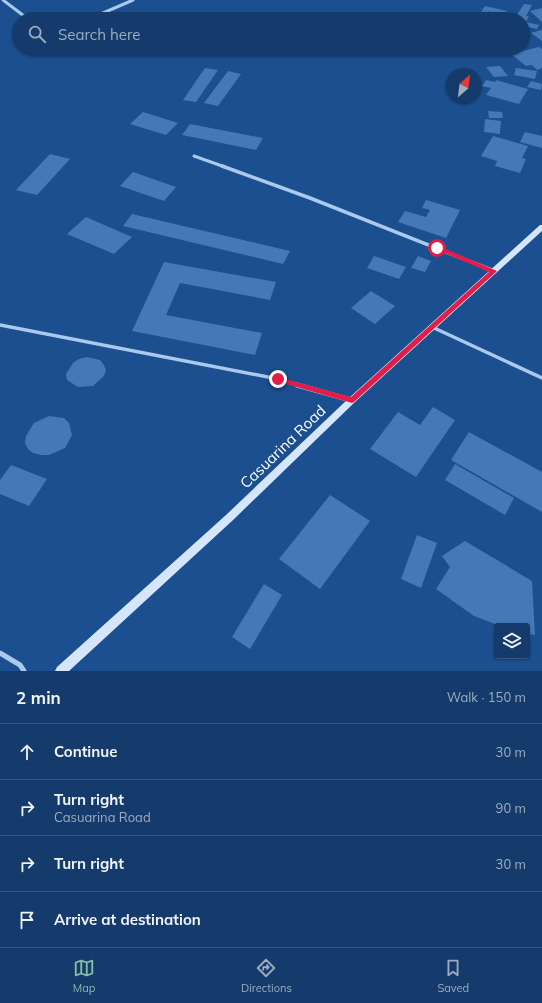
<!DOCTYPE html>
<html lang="en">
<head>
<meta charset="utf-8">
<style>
	body { margin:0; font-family:Mulish,sans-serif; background:#1d4271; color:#f1f3f6 }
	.controls { position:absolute; right:12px; bottom:12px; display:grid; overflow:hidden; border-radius:4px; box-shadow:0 1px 3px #0004 }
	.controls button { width:36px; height:36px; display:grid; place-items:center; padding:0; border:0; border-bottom:1px solid #33557e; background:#143b6b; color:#f1f3f6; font:20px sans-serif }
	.compass { position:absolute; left:446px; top:68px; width:36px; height:36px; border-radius:50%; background:#143b6b; box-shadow:0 1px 3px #0004; rotate:28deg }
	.stop { position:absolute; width:12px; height:12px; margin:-9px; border:3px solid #e11d48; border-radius:50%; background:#fff }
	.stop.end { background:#e11d48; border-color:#fff; box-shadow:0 1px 4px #0008 }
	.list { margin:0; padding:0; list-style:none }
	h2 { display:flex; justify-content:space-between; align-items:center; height:52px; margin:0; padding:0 16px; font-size:17px }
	h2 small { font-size:13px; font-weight:400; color:#9dadc1 }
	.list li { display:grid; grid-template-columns:26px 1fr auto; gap:12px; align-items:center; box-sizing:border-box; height:56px; padding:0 16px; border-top:1px solid #33557e }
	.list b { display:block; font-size:15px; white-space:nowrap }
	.list p { margin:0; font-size:13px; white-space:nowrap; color:#9dadc1 }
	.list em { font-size:13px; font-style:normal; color:#9dadc1 }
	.icon { flex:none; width:22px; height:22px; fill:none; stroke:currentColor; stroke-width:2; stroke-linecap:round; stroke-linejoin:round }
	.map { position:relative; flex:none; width:542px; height:671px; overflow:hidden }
	.search { position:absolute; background:#143b6b; box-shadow:0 1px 3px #0004; left:12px; right:12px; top:12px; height:44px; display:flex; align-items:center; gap:10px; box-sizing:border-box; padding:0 14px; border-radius:22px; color:#9dadc1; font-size:15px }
	.sheet { height:276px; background:#143b6b }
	nav { display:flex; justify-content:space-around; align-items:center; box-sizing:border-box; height:56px; border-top:1px solid #33557e; background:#143b6b; font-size:11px; color:#9dadc1 }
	nav a { display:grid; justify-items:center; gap:2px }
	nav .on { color:#8abfa5 }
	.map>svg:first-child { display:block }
	.building { fill:#4478b7 }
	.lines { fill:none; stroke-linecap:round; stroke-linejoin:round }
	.street-far2 { stroke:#a9c9ee; stroke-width:3 }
	.street-far1 { stroke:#a9c9ee; stroke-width:3.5 }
	.street { stroke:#a9c9ee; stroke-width:5 }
	.secondary { fill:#d6e6fa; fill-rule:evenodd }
	.route { fill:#e11d48 }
	.labels { text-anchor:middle; stroke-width:3; stroke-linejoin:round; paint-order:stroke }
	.street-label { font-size:15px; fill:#fff; stroke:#1b4f8f }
</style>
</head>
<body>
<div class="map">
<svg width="542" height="671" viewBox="0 0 542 671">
	<rect width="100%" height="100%" fill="#1b4f8f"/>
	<!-- building -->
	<g class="building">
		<polygon points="524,4 532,5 526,16 529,16 526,22 539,25 537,29 523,26 523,19 514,19"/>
		<polygon points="485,6 507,11 505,15 482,10"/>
		<polygon points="542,8 542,22 530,11"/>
		<polygon points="483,10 503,15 501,19 484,19 481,17 484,14 480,13"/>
		<polygon points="541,30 542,31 542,41 531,33"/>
		<polygon points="539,47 542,49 542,68 537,70 532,65 526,66 511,54"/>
		<polygon points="500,66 508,76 494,77 486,67"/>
		<polygon points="205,68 218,70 196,102 183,100"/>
		<polygon points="516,68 537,71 535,79 514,75"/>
		<polygon points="228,71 241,74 218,106 204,103"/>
		<polygon points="486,80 495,82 496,80 528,89 519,104 486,95 491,88 482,86"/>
		<polygon points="531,81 542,84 541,90 527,87"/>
		<polygon points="488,111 502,112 503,118 489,118"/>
		<polygon points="143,112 178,123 166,135 130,124"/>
		<polygon points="485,119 501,121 500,134 484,132"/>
		<polygon points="190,124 263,138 256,150 182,135"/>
		<polygon points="525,132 542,136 542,148 520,142"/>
		<polygon points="493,136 528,146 522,158 526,159 520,173 495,166 497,161 481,156"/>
		<polygon points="50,154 70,159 37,195 16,190"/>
		<polygon points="133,172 176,187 164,201 120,186"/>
		<polygon points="426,200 460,210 446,238 398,222 405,211 426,217 430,210 422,208"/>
		<polygon points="132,214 290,251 283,264 123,226"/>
		<polygon points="86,217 132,237 114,254 67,234"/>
		<polygon points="374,256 406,267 399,279 367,268"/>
		<polygon points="418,256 431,261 425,272 411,268"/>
		<polygon points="164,262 276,282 270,300 180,283 166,315 262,333 255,355 132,331"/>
		<polygon points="371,291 395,306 375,324 351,308"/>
		<polygon points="87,357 100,360 104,365 106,370 104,376 93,386 78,387 67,380 66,374 73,363 79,359"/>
		<polygon points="433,407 455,420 416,477 370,449 398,412 420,425"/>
		<polygon points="49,416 64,418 69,423 72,435 65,448 49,455 41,455 33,453 28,449 25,443 26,436 34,423"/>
		<polygon points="469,432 542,472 542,512 451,460"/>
		<polygon points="455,464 514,498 505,515 445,480"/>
		<polygon points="11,465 47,479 29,506 0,494 0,480"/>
		<polygon points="330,495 370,521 320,589 279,559"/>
		<polygon points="417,535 437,543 421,588 401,579"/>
		<polygon points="465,541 532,581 535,635 527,634 527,626 500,626 474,616 436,589 450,567 442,556"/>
		<polygon points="264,584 282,595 250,649 232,637"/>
	</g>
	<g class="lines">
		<!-- street-far2 -->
		<g class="street-far2">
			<polyline points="3,0 28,19"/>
			<polyline points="89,19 133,0"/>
			<polyline points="194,156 225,167"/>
		</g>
		<!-- street-far1 -->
		<g class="street-far1">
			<polyline points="222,166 310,198 494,271"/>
			<polyline points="0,325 278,379 301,386"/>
			<polyline points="432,327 542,378"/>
		</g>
		<!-- street -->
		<g class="street">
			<polyline points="297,385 351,400"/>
			<polyline points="0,653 20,665 24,671"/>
		</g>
		<!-- secondary -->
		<polygon class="secondary" points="540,225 542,225 542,231 355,402 232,521 69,671 55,671 57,667 226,515 349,398"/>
	</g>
	<!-- route -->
	<polygon class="route" points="435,246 439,246 497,271 354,402 352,403 276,381 275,379 278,377 351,397 489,272 435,249"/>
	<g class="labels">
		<!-- street labels -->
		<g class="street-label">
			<text transform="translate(283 447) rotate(-44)" y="5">Casuarina Road</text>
		</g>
	</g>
</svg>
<div class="controls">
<button><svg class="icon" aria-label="layers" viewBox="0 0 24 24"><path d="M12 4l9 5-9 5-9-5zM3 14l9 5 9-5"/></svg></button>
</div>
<svg class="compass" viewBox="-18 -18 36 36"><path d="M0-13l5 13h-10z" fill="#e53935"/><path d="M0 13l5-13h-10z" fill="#9dadc1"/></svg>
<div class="stop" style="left:437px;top:248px"></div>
<div class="stop end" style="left:278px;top:379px"></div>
<div class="search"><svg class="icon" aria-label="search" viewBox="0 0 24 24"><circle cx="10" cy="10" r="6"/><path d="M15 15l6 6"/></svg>Search here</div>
</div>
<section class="sheet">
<h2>2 min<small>Walk · 150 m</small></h2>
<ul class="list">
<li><svg class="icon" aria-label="ahead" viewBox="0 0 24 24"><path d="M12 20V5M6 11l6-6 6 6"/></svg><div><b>Continue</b></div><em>30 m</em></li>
<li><svg class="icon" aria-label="right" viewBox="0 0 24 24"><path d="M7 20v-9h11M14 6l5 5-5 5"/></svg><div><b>Turn right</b><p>Casuarina Road</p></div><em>90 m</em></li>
<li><svg class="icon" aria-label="right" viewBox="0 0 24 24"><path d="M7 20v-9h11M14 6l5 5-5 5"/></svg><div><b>Turn right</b></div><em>30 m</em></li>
<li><svg class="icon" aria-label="arrive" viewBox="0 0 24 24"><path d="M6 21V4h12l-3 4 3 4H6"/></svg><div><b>Arrive at destination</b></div></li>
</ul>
</section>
<nav>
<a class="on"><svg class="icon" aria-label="map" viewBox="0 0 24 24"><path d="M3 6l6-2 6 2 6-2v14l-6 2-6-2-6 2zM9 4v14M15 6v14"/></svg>Map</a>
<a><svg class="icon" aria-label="directions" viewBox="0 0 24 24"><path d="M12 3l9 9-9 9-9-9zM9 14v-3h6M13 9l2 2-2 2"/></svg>Directions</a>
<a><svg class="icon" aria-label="saved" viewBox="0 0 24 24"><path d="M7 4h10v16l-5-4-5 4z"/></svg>Saved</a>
</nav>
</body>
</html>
